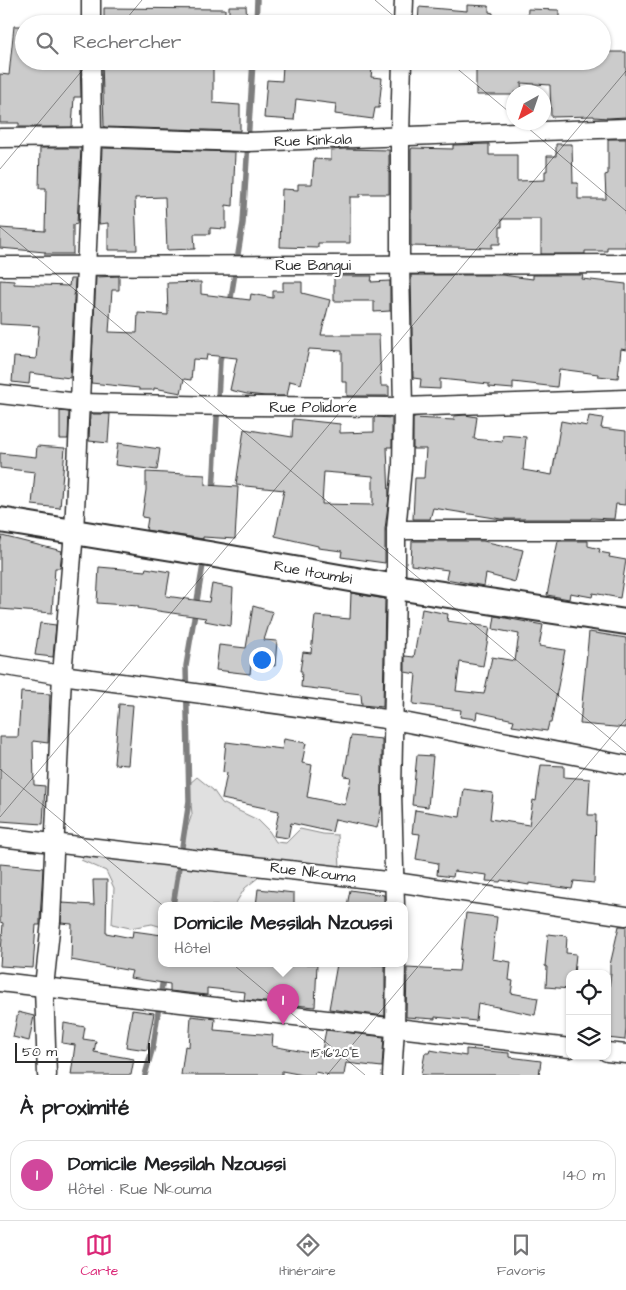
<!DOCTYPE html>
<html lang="fr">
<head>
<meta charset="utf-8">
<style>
	body { margin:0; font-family:"Architects Daughter",sans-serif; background:#f6f6f6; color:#202124 }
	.controls { position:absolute; right:15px; bottom:15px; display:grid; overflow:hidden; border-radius:10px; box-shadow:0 1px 4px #0004 }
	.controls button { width:45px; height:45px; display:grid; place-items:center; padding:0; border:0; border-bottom:1px solid #e0e0e0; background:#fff; color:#202124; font:25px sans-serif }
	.compass { position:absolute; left:506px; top:85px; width:45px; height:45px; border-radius:50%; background:#fff; box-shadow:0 1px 4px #0004; rotate:220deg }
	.scale { position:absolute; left:15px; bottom:12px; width:135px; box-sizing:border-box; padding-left:5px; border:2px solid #2b2b2b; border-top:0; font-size:14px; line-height:18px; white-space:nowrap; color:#2b2b2b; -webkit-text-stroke:4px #fff; paint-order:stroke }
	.you { position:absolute; left:261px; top:659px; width:18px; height:18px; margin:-12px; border:4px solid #fff; border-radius:50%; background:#1a73e8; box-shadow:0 0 0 8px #1a73e833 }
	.badge { display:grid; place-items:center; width:32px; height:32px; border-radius:50%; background:#db2777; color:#fff; font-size:16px; font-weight:700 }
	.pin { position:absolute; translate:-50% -41px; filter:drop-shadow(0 1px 2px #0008) }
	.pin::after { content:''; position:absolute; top:26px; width:18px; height:15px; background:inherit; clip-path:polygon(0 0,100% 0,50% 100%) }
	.popup { position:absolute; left:158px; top:902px; width:250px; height:65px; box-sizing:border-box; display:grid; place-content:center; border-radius:10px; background:#fff; filter:drop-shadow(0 1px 4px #0005); font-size:16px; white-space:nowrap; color:#757577 }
	.popup b { font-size:19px; color:#202124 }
	.popup::after { content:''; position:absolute; left:50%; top:100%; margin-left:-10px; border:10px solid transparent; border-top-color:#fff }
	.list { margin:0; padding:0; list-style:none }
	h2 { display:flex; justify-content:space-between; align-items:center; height:65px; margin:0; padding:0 20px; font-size:21px }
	h2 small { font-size:16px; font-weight:400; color:#757577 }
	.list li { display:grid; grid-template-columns:32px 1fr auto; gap:15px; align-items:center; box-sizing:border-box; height:70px; margin:0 10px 10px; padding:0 10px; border:1px solid #e0e0e0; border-radius:20px }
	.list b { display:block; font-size:19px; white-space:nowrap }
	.list p { margin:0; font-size:16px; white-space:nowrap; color:#757577 }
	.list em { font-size:16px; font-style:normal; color:#757577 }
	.icon { flex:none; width:28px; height:28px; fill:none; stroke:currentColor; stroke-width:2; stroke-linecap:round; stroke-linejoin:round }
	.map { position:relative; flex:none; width:626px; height:1075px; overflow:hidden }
	.search { position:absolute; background:#fff; box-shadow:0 1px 4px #0004; left:15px; right:15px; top:15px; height:55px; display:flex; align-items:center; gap:12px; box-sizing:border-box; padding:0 18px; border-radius:28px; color:#757577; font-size:19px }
	.sheet { height:145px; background:#fff }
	nav { display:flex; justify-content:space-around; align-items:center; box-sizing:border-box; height:70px; border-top:1px solid #e0e0e0; background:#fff; font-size:14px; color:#757577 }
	nav a { display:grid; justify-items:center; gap:2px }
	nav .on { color:#db2777 }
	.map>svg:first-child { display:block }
	.green { fill:#e0e0e0; stroke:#868686 }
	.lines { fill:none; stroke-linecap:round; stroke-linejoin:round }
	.stream { stroke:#7e7e7e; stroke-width:5.5 }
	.building { fill:#cbcbcb; stroke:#2b2b2b; fill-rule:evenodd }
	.street-casing { stroke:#2b2b2b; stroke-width:21 }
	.secondary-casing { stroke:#2b2b2b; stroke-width:28 }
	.street { stroke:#fff; stroke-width:18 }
	.secondary { stroke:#fff; stroke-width:24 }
	.ticks { fill:none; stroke:#2b2b2b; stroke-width:1; stroke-opacity:0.45 }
	.labels { text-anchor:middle; stroke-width:4.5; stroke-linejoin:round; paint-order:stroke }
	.street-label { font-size:15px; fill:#2b2b2b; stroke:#fff }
	.ticks-label { font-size:12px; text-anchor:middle; fill:#2b2b2b; stroke:#fff; stroke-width:4.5; stroke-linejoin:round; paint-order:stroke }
</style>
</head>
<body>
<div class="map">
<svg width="626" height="1075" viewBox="0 0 626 1075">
	<rect width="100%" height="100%" fill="#fff"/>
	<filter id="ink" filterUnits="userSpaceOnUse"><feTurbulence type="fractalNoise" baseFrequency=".02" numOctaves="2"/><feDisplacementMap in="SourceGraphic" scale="10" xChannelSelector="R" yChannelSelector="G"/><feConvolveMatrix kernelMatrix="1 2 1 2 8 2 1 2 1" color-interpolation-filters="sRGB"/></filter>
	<g filter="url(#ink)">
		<!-- green -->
		<polygon class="green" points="197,777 213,790 222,803 258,820 269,831 276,842 286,843 300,829 323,834 338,835 340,867 305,865 259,877 245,888 234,906 162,906 162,927 152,924 130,928 112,924 114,888 106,871 81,860 89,852 176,861 192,814 189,784"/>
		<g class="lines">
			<!-- stream -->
			<g class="stream">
				<polyline points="256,24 257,0"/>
				<polyline points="230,304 243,223 253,61"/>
				<polyline points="213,493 220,361 222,350"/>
				<polyline points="173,906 189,801 186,666 204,559"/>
				<polyline points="145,1075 153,1047 165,964"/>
			</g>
		</g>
		<!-- building -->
		<g class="building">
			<polygon points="467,5 489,6 489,12 493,13 493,24 418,24 419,7 467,11"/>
			<polygon points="229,6 246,6 247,21 229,22"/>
			<polygon points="104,8 225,9 225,24 104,24"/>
			<polygon points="528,9 559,10 559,24 527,24"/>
			<polygon points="14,26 24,26 24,61 80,61 81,97 74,97 72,127 19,127 19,123 0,123 0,74 9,75"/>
			<polygon points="602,52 626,52 626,117 608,118 594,117 594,116 551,117 550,85 521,83 522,92 514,92 514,95 476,95 476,61 602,61"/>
			<polygon points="102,61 213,61 213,103 240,105 240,131 104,127"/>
			<polygon points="305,61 373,61 371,77 382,78 379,108 375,108 373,119 335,114 336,104 296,99 294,120 264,118 267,80 282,81 283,65 305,66"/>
			<polygon points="608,139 626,139 626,247 607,247 607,251 585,251 585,254 541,254 541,219 502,219 502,227 500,227 500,244 492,244 492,248 411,246 411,150 412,148 453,149 453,145 489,144 489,155 517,155 517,181 545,180 545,171 547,171 547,156 556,156 556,144 572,144 573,183 578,183 578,199 606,199 605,175 608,174"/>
			<polygon points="40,148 81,148 77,224 73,225 73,254 45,254 45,252 0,248 0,228 45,231 46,188 39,188"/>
			<polygon points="102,148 235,152 233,206 226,205 226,229 210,228 210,234 194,234 195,249 167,250 165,197 135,198 137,250 108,250 108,223 99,224"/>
			<polygon points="344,149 389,150 389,194 360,194 360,197 350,197 350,243 318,243 318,248 280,247 282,189 298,190 298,184 312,184 314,159 331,160 331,150"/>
			<polygon points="411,275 502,275 533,279 533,275 583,275 582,279 626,284 626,350 621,349 618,378 598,376 598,374 559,369 557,387 513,382 513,389 489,387 489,384 440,379 440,389 420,388 421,379 413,378"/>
			<polygon points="119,276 119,290 112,290 109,332 137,333 138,313 168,315 167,283 201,282 201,294 250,300 251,294 273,298 273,291 283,291 283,282 302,282 302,293 330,300 321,335 379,335 381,386 389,386 389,396 347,396 347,382 342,382 342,351 309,349 301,384 290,381 287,396 265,396 247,394 230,390 237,358 207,355 206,360 193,359 191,380 184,379 181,393 154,388 154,390 139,390 139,388 91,383 96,277"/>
			<polygon points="334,276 372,276 371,282 390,281 390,311 374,312 374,301 334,301"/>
			<polygon points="70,279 75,279 70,378 30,373 29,384 12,382 14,357 36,359 39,326 0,324 0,280 14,281 14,284 69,286"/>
			<polygon points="60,411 69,412 68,439 60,439"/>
			<polygon points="90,414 110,414 108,443 89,441"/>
			<polygon points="465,415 477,417 474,439 502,442 503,435 526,437 523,470 552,475 561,421 587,426 589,416 603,418 601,428 626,431 625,505 616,504 614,519 591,518 591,519 501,519 433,508 430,519 413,519 415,478 424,478 426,449 413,449 413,418 454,420 454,416"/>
			<path d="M374 417 392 418V447H387L389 497 385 529V563L341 557 342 551 318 548V546L275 536 284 490 236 485 244 429 292 437 293 419 340 424V433L374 432ZM324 472 373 476V505L322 504Z"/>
			<polygon points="118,443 160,449 157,470 115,465"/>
			<polygon points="37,446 65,448 60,508 32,505 35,472 0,468 0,453 36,457"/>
			<polygon points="146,472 205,475 205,485 238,487 235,539 203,537 203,539 146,530 148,518 142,517 146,490"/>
			<polygon points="2,536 62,551 60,568 55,568 52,613 0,609 0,544"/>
			<polygon points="412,541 483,541 523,550 515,582 486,574 484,586 446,579 448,570 411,565"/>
			<polygon points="558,541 588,541 588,546 600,549 599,552 610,554 609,557 626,560 620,598 593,593 592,597 570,593 569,599 547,595"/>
			<polygon points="99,567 145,571 146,568 170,572 166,596 209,602 212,584 233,588 231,626 205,621 206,618 138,608 138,606 97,603"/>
			<polygon points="351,593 385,599 383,707 362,705 361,694 301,687 302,671 300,671 303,652 311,653 315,616 350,619"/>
			<polygon points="253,606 273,612 264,640 277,641 275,666 251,664 250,674 216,670 219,645 246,648"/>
			<polygon points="422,609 448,614 447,621 490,627 483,666 460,662 456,691 484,694 492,657 515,661 519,634 493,629 495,616 543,625 539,646 565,650 551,723 549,723 547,731 512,726 514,720 477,712 476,719 460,717 461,710 413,704 416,674 405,672 405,656 414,657"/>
			<polygon points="40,623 56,625 53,657 35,655"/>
			<polygon points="589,632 626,638 626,728 580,724"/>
			<polygon points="21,692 50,694 48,743 33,741 34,785 45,786 43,824 0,821 0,737 18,737"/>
			<polygon points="119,704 133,705 128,765 114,764"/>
			<polygon points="351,736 382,739 382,806 377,828 335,819 332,832 291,823 288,838 274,836 279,811 222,799 227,773 223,772 226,742 282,749 284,739 306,743 302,763 312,765 307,797 345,805 351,777 344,776"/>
			<polygon points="417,755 433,756 428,807 412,805"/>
			<polygon points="541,765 564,766 564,777 590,779 588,815 596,815 594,883 574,881 572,889 529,883 529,885 501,880 500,882 486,881 487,875 454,871 453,877 437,875 438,863 416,859 420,834 412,833 415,810 460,817 464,789 493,793 490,819 529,825 533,800 536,801"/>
			<polygon points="0,864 43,868 40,920 40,925 36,925 33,968 0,966 3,923 0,922"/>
			<polygon points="93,880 107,880 106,933 132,938 133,931 162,935 162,964 317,964 315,1007 244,1000 245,992 207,988 207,995 170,991 170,984 130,978 132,971 71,960 72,924 61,923 62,903 94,905"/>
			<polygon points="258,889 294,893 294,906 256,906"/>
			<polygon points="350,890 384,895 384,906 347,906"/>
			<polygon points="466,913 497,917 492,959 511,962 509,980 513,981 511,993 538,998 535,1015 478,1003 476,1021 435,1017 435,1019 406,1017 407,968 459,971"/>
			<polygon points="619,926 626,926 626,1028 625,1040 607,1038 608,1024 607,1022 607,1000 611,974 610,974 610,965"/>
			<polygon points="548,934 567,936 566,953 576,954 574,974 570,974 570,989 546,987 547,967 545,966"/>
			<polygon points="337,964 385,965 385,1016 329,1009"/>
			<polygon points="132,1010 154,1013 147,1050 126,1047"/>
			<polygon points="18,1012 34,1016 29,1041 13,1037"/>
			<polygon points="191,1016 215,1019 214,1030 273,1035 272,1046 321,1055 326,1030 384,1037 382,1067 346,1063 344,1075 330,1075 315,1072 314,1075 303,1075 282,1071 282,1075 181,1075 185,1046 189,1047"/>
			<polygon points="64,1023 85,1027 83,1039 96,1041 94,1052 134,1059 131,1075 71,1075 75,1045 62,1043"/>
			<polygon points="466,1049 509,1053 509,1057 541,1061 539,1075 421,1075 425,1053 429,1053 430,1050 466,1056"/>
		</g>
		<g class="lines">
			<defs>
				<g id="street">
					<polyline points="91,0 91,24"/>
					<polyline points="403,24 404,0"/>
					<polyline points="0,138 92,137 246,142 626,128"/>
					<polyline points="0,266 626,264"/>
					<polyline points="0,394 80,403 229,406 403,407 626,399"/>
					<polyline points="396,530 626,530"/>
					<polyline points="0,665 62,675 393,720 626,765"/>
					<polyline points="0,837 395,882 626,916"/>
					<polyline points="395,906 392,792 396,587 396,530 402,468 403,407 400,265 400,136 402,61"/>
					<polyline points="0,982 570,1048"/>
					<polyline points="607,1052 626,1054"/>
					<polyline points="47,1075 44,987 51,921 62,675 74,532 92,137 91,61"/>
					<polyline points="392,1075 395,1028 396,964"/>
				</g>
				<polyline id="secondary" points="0,520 209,554 396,587 626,622"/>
			</defs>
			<!-- street casing -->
			<use href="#street" class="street-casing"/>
			<!-- secondary casing -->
			<use href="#secondary" class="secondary-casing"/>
			<!-- street -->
			<use href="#street" class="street"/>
			<!-- secondary -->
			<use href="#secondary" class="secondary"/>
		</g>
	</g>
	<!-- ticks -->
	<path class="ticks" d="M375 0 403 24M122 24 142 0M448 61 514 116M521 122 626 211M0 169 90 61M0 227 626 752M0 769 365 1075M0 817 626 71M327 1075 626 719"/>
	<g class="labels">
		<!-- street labels -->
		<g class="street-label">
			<text transform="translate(313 140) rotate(-2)" y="5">Rue Kinkala</text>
			<text x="313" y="270">Rue Bangui</text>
			<text x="313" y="412">Rue Polidore</text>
			<text transform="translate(313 572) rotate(10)" y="5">Rue Itoumbi</text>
			<text transform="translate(313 872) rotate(7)" y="5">Rue Nkouma</text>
		</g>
	</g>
	<g class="ticks-label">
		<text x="335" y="1057">15°16'20"E</text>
	</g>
</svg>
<div class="controls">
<button><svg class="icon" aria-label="locate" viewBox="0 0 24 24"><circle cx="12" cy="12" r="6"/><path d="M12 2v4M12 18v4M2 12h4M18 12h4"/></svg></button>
<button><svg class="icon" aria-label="layers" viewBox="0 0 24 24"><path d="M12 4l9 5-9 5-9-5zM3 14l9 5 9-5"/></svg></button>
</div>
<svg class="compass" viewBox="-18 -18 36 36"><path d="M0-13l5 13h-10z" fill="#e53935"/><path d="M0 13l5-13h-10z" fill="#757577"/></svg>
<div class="scale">50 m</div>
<div class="you"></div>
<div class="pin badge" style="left:283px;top:1025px;background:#d1479c">1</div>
<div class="popup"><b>Domicile Messilah Nzoussi</b>Hôtel</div>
<div class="search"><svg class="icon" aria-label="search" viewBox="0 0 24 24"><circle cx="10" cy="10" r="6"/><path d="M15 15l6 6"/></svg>Rechercher</div>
</div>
<section class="sheet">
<h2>À proximité<small></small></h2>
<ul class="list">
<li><span class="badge" style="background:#d1479c">1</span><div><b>Domicile Messilah Nzoussi</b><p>Hôtel · Rue Nkouma</p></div><em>140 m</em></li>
</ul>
</section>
<nav>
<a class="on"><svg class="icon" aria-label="map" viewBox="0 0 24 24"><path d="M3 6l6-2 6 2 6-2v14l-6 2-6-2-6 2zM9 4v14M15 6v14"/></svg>Carte</a>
<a><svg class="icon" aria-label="directions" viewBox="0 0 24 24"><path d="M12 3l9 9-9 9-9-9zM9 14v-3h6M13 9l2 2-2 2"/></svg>Itinéraire</a>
<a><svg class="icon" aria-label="saved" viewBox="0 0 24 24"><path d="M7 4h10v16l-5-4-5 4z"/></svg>Favoris</a>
</nav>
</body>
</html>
